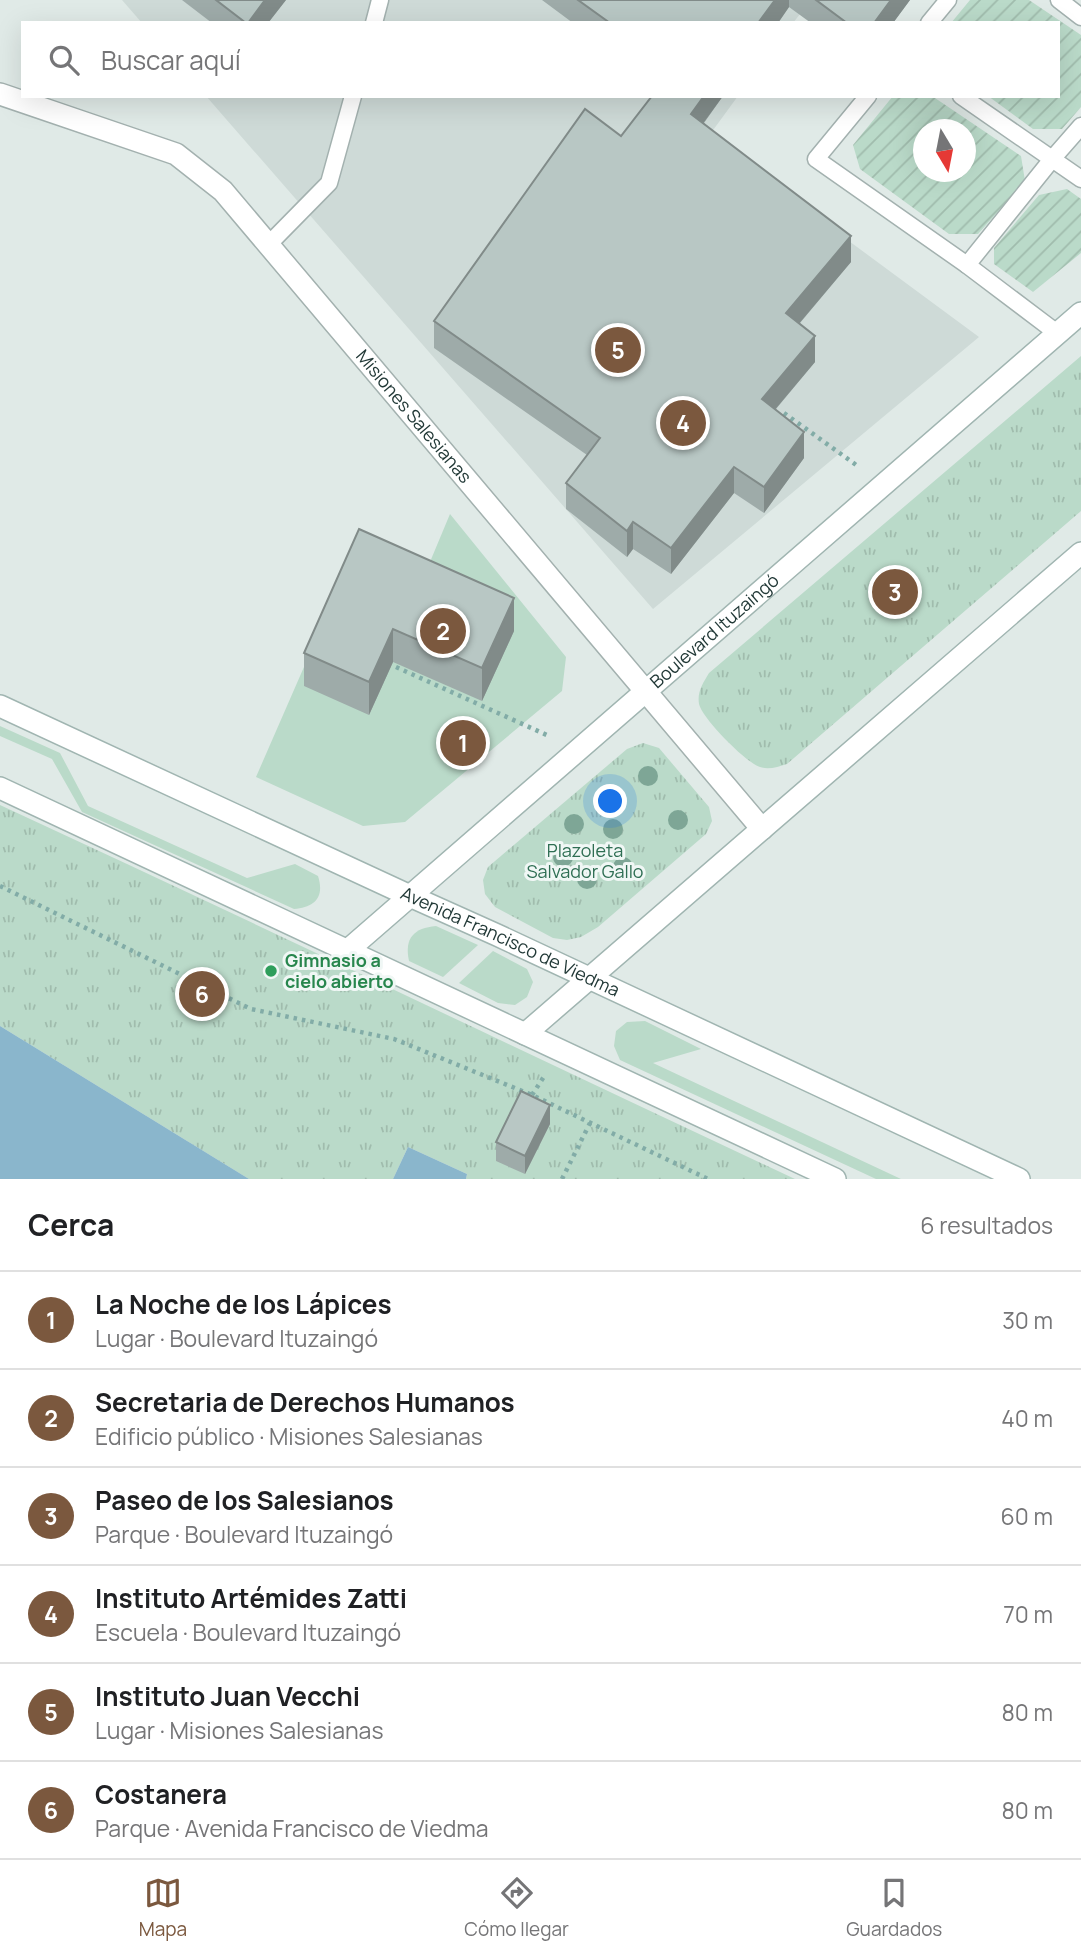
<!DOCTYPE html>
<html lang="es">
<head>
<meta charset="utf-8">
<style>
	body { margin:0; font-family:Manrope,sans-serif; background:#f6f6f6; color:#202124 }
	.compass { position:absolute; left:913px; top:119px; width:63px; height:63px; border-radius:50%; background:#fff; box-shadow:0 7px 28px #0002; rotate:170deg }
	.you { position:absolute; left:611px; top:802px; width:24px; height:24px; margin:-18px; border:5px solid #fff; border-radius:50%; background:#1a73e8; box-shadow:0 0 0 10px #1a73e833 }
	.badge { display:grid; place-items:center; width:46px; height:46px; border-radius:50%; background:#7b583e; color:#fff; font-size:23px; font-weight:700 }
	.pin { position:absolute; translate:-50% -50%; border:4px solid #fff; box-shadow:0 2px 7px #0006 }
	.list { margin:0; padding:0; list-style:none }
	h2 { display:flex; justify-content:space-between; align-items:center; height:91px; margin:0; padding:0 28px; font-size:30px }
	h2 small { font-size:23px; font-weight:400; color:#757577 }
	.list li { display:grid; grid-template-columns:46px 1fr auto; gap:21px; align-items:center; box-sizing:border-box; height:98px; padding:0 28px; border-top:2px solid #e0e0e0 }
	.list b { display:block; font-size:26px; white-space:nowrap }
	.list p { margin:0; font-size:23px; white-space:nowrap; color:#757577 }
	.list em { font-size:23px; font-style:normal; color:#757577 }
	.icon { flex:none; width:38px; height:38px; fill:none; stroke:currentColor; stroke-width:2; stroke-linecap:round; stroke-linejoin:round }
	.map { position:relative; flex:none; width:1081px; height:1179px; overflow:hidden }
	.search { position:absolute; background:#fff; box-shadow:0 7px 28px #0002; left:21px; right:21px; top:21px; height:77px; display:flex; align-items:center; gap:18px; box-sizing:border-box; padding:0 24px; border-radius:0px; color:#757577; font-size:26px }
	.sheet { height:679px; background:#fff }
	nav { display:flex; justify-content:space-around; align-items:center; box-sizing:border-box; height:98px; border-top:2px solid #e0e0e0; background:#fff; font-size:19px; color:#757577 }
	nav a { display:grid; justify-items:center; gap:4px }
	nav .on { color:#7b583e }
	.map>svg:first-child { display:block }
	.built { fill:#cedad7 }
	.grass { fill:#badac9 }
	.park { fill:url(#park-tufts) }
	.garden { fill:url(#garden-furrows); fill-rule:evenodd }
	.water { fill:#8ab6cc }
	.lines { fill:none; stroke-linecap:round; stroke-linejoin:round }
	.service-casing { stroke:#a3b1af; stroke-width:19 }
	.minor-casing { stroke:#a3b1af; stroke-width:24 }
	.secondary-casing { stroke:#a0b5b1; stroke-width:24 }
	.path { stroke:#82aca7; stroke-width:4.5; stroke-dasharray:3.5 5; stroke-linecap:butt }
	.service { stroke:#fff; stroke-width:16 }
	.minor { stroke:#fff; stroke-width:21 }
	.secondary { stroke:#fff; stroke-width:21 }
	.tree { fill:#7ea696 }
	.wall { fill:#9eaba9 }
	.shaded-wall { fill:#818b89 }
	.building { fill:#b8c7c4; stroke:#818b89; stroke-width:2 }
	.leisure-dot { fill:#2e9e5b; stroke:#f0f7f5; stroke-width:2.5 }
	.labels { text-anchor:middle; stroke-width:6; stroke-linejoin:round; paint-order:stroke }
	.street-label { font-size:18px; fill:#223937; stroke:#f0f7f5 }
	.park-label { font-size:18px; fill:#2e6e53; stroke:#f0f7f5 }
	.leisure-label { font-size:18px; font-weight:bold; fill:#27864d; stroke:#f0f7f5; text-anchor:start }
</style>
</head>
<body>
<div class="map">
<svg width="1081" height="1179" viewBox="0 0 1081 1179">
	<defs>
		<pattern id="park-tufts" width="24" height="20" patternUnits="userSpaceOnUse" patternTransform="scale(1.75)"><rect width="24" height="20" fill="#badac9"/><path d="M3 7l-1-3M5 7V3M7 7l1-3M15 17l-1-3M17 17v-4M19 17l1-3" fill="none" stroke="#a0bcad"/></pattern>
		<pattern id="garden-furrows" width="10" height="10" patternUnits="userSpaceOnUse" patternTransform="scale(1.75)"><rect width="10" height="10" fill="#badac9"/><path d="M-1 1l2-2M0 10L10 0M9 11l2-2" fill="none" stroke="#a0bcad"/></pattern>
	</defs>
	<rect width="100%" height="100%" fill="#e0eae7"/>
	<!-- built -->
	<g class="built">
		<polygon points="122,0 811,0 793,23 142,23"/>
		<polygon points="206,96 738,96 708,137 979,337 653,609"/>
	</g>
	<!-- grass -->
	<g class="grass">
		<polygon points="450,514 566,657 562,691 405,822 363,826 256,777 355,550 422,581"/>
		<path d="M0 726 60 753 88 806 247 878 295 864 318 876C325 898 314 907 294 909L82 812 52 759 0 736Z"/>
		<path d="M436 926 478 945 443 977 409 961C404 938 414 928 436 926Z"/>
		<polygon points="493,951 527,969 533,982 527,997 515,1005 498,1003 459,983"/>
		<polygon points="645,1021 701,1049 653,1063 901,1179 876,1179 620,1060 614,1046 616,1031 627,1022"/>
	</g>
	<!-- park -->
	<g class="park">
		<path d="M1081 356V511L787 764C778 767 768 770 760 767 746 763 702 718 699 704 697 692 703 683 709 673Z"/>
		<polygon points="643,743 659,748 709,807 712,821 706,834 598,927 581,937 567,940 553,938 495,907 485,894 483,880 488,867 627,749"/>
		<path d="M0 805C266 928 530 1055 795 1179H466L467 1174 408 1147 393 1179H249L0 1026Z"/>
	</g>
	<!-- garden -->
	<g class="garden">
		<polygon points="970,0 1029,0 1081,35 1081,107 1062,129 1033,129 988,96 1058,96 1058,23 951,23"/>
		<path d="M893 96H932L1021 156 1025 181 978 234H949L860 169 853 145ZM923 130H965V172H923Z"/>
		<polygon points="1067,189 1081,199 1081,253 1033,292 994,264 994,248 1039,195"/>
	</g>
	<!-- water -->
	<g class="water">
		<polygon points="0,1026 249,1179 0,1179"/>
		<polygon points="408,1147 467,1174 466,1179 393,1179"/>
	</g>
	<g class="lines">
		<defs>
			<g id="service">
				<polyline points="1059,0 1081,17"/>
				<polyline points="374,23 380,0"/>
				<polyline points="929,23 948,0"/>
				<polyline points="868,96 816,159 967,265 1057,333"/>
				<polyline points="961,96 1081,179"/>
				<polyline points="268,245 329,183 353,96"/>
				<polyline points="967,265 1053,158 1081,126"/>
			</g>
			<g id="minor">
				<path id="s1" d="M0 94 176 154 223 191 762 829"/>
			</g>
			<g id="secondary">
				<path id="s2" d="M0 706 410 896 497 935 1019 1179"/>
				<polyline points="0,788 835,1179"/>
				<path id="s3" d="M348 950 1081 313"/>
				<polyline points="525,1034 1081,553"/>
			</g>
		</defs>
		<!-- service casing -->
		<use href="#service" class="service-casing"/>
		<!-- minor casing -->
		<use href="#minor" class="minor-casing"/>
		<!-- secondary casing -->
		<use href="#secondary" class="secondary-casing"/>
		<!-- path -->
		<g class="path">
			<polyline points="784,413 859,467"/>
			<polyline points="396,667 549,736"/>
			<polyline points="0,886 251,1009 394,1039 532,1095 708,1179"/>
			<polyline points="532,1095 545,1075"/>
			<polyline points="562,1179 590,1123"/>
		</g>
		<!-- service -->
		<use href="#service" class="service"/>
		<!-- minor -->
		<use href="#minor" class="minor"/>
		<!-- secondary -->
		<use href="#secondary" class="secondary"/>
	</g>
	<!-- trees -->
	<g class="tree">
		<circle cx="648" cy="776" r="10"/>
		<circle cx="612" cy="795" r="10"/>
		<circle cx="678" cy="820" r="10"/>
		<circle cx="574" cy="824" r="10"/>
		<circle cx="613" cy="829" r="10"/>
		<circle cx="563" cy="857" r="10"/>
		<circle cx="623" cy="867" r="10"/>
		<circle cx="587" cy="879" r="10"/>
	</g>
	<!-- wall -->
	<g class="wall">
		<polygon points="182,0 286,0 268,23 212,23"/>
		<polygon points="542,0 910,0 893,23 811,23 789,7 778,23 573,23"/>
		<polygon points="723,96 704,123 851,262 800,323 815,362 776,409 804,458 764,513 734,493 671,574 633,549 627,557 566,509 566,483 587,455 434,348 434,321 621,136"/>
		<polygon points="359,529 514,631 482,701 393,662 369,715 304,686 304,653"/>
		<polygon points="550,1124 525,1174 496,1161 496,1142"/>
	</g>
	<!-- shaded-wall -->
	<g class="shaded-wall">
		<polygon points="265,0 286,0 268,23 248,23"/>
		<polygon points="775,0 789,0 789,7 778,23 758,23"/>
		<polygon points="891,0 910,0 893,23 874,23"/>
		<polygon points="704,96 723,96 691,140 691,114"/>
		<polygon points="851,236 851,262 786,339 786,313"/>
		<polygon points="815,336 815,362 762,425 762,399"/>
		<polygon points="804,432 804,458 764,513 764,487"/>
		<polygon points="734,467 734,493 671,574 671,548"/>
		<polygon points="633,522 633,549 627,557 627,531"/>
		<polygon points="514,598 514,631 482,701 482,668"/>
		<polygon points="393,629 393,662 369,715 369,682"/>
		<polygon points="550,1105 550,1124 525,1174 525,1156"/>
	</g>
	<!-- building -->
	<g class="building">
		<polygon points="216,0 265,0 248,23 246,23"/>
		<polygon points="578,0 775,0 758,23 610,23"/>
		<polygon points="816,0 891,0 874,23 847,23"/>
		<polygon points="652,96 704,96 691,114 851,236 786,313 815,336 762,399 804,432 764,487 734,467 671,548 633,522 627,531 566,483 600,438 434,321 585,109 621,136"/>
		<polygon points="359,529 514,598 482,668 393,629 369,682 304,653"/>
		<polygon points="521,1091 550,1105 525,1156 496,1142"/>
	</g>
	<!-- markers -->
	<circle class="leisure-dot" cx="271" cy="971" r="7"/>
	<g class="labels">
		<!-- street labels -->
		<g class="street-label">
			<text dy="6" stroke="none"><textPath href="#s1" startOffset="541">Misiones Salesianas</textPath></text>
			<text dy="6" stroke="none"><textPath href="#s3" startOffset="486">Boulevard Ituzaingó</textPath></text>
			<text dy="6" stroke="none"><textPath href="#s2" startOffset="562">Avenida Francisco de Viedma</textPath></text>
		</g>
		<!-- park labels -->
		<g class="park-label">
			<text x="585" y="857">Plazoleta<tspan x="585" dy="21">Salvador Gallo</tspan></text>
		</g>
		<!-- leisure labels -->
		<g class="leisure-label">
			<text x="285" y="967">Gimnasio a<tspan x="285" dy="21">cielo abierto</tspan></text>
		</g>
	</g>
</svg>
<svg class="compass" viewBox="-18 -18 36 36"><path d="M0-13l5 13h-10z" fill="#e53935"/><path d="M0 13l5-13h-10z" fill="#757577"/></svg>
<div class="you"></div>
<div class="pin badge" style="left:463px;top:743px">1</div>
<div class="pin badge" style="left:443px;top:631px">2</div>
<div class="pin badge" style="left:895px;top:592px">3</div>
<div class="pin badge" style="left:683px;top:423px">4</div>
<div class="pin badge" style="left:618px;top:350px">5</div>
<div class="pin badge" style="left:202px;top:994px">6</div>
<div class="search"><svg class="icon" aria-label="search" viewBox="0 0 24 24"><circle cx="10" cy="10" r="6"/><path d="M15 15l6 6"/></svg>Buscar aquí</div>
</div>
<section class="sheet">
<h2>Cerca<small>6 resultados</small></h2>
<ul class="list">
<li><span class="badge">1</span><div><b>La Noche de los Lápices</b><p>Lugar · Boulevard Ituzaingó</p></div><em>30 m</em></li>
<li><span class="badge">2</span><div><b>Secretaria de Derechos Humanos</b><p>Edificio público · Misiones Salesianas</p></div><em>40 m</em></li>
<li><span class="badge">3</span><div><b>Paseo de los Salesianos</b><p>Parque · Boulevard Ituzaingó</p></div><em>60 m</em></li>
<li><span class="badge">4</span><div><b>Instituto Artémides Zatti</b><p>Escuela · Boulevard Ituzaingó</p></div><em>70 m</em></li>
<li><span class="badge">5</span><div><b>Instituto Juan Vecchi</b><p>Lugar · Misiones Salesianas</p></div><em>80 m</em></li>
<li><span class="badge">6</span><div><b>Costanera</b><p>Parque · Avenida Francisco de Viedma</p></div><em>80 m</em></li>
</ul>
</section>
<nav>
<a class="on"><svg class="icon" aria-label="map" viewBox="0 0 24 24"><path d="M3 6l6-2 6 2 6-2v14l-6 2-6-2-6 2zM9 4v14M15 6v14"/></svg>Mapa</a>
<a><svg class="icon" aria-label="directions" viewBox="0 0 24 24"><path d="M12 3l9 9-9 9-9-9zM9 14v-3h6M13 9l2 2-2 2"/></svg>Cómo llegar</a>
<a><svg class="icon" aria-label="saved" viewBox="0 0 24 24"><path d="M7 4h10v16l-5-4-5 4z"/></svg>Guardados</a>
</nav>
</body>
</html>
